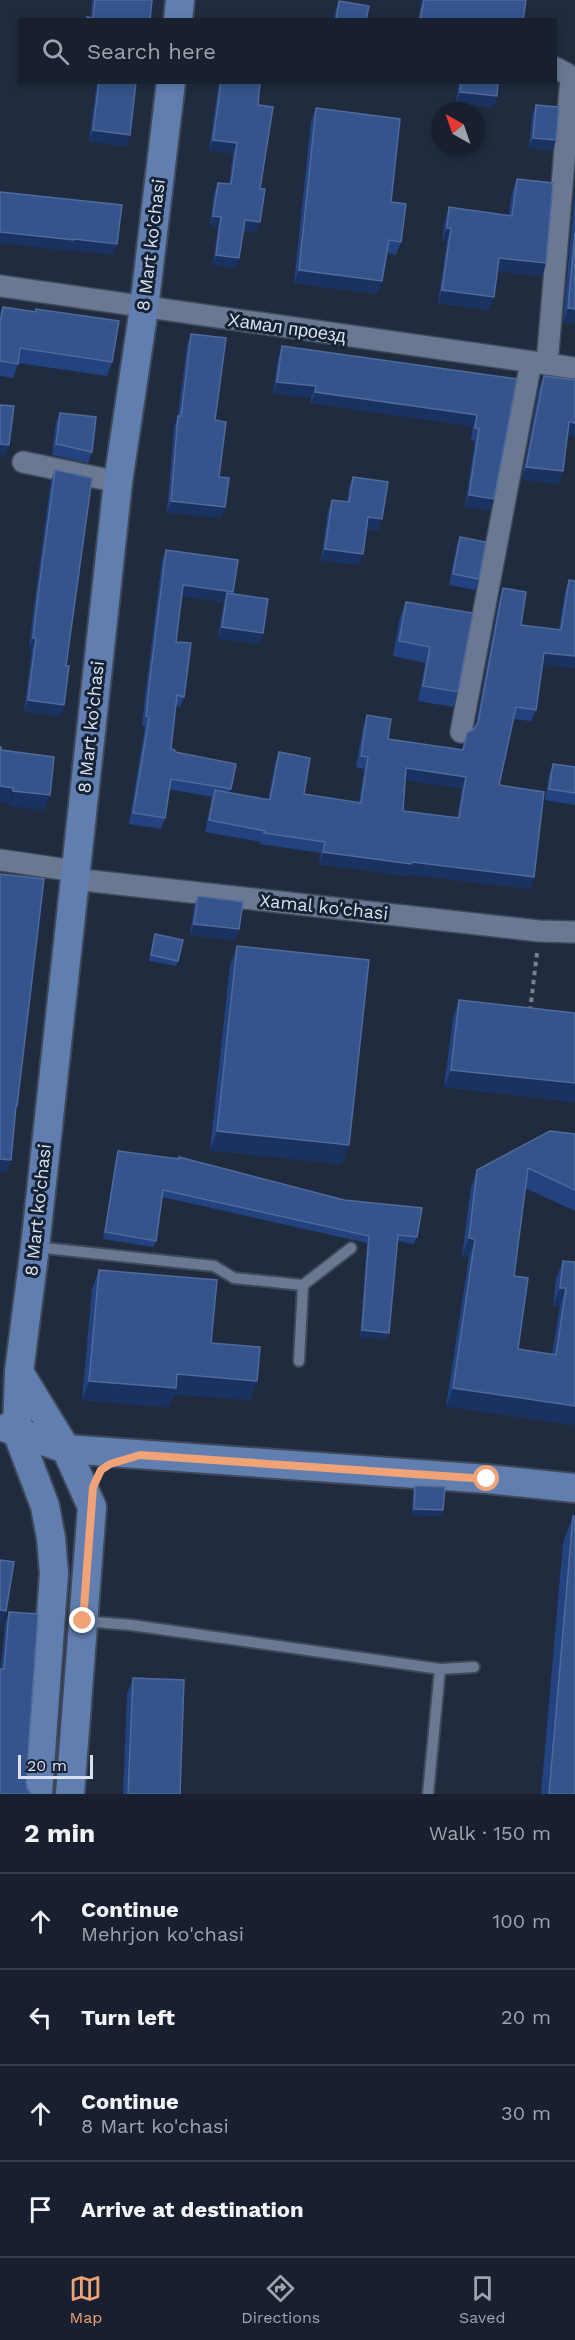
<!DOCTYPE html>
<html lang="en">
<head>
<meta charset="utf-8">
<style>
	body { margin:0; font-family:"Work Sans",sans-serif; background:#212838; color:#f1f3f6 }
	.compass { position:absolute; left:431px; top:102px; width:54px; height:54px; border-radius:50%; background:#182030; box-shadow:0 3px 9px #0003; rotate:320deg }
	.scale { position:absolute; left:18px; bottom:15px; width:75px; box-sizing:border-box; padding-left:6px; border:3px solid #d9e1ee; border-top:0; font-size:16px; line-height:21px; white-space:nowrap; color:#d9e1ee; -webkit-text-stroke:4px #162235; paint-order:stroke }
	.stop { position:absolute; width:18px; height:18px; margin:-14px; border:4px solid #efa376; border-radius:50%; background:#fff }
	.stop.end { background:#efa376; border-color:#fff; box-shadow:0 2px 6px #0008 }
	.list { margin:0; padding:0; list-style:none }
	h2 { display:flex; justify-content:space-between; align-items:center; height:78px; margin:0; padding:0 24px; font-size:26px }
	h2 small { font-size:20px; font-weight:400; color:#9fa3ab }
	.list li { display:grid; grid-template-columns:39px 1fr auto; gap:18px; align-items:center; box-sizing:border-box; height:96px; padding:0 24px; border-top:2px solid #363e4c }
	.list b { display:block; font-size:22px; white-space:nowrap }
	.list p { margin:0; font-size:20px; white-space:nowrap; color:#9fa3ab }
	.list em { font-size:20px; font-style:normal; color:#9fa3ab }
	.icon { flex:none; width:33px; height:33px; fill:none; stroke:currentColor; stroke-width:2; stroke-linecap:round; stroke-linejoin:round }
	.map { position:relative; flex:none; width:575px; height:1794px; overflow:hidden }
	.search { position:absolute; background:#182030; box-shadow:0 3px 9px #0003; left:18px; right:18px; top:18px; height:66px; display:flex; align-items:center; gap:15px; box-sizing:border-box; padding:0 21px; border-radius:0px; color:#9fa3ab; font-size:22px }
	.sheet { height:462px; background:#182030 }
	nav { display:flex; justify-content:space-around; align-items:center; box-sizing:border-box; height:84px; border-top:2px solid #363e4c; background:#182030; font-size:16px; color:#9fa3ab }
	nav a { display:grid; justify-items:center; gap:3px }
	nav .on { color:#efa376 }
	.map>svg:first-child { display:block }
	.lines { fill:none; stroke-linecap:round; stroke-linejoin:round }
	.lane-casing { stroke:#3f495a; stroke-width:14 }
	.street-casing { stroke:#3f495a; stroke-width:24 }
	.secondary-casing { stroke:#3f495a; stroke-width:32 }
	.path { stroke:#778192; stroke-width:4; stroke-dasharray:4.5 4.5; stroke-linecap:butt }
	.lane { stroke:#6a7991; stroke-width:10 }
	.street { stroke:#6a7991; stroke-width:21 }
	.secondary { stroke:#617eb0; stroke-width:28 }
	.wall { fill:#22437f; fill-rule:evenodd }
	.shaded-wall { fill:#193261 }
	.building { fill:#35548b; stroke:#4f6a9b; stroke-width:1.5; fill-rule:evenodd }
	.route { stroke:#efa376; stroke-width:8 }
	.labels { text-anchor:middle; stroke-width:6; stroke-linejoin:round; paint-order:stroke }
	.street-label { font-size:18px; fill:#d9e1ee; stroke:#162235 }
</style>
</head>
<body>
<div class="map">
<svg width="575" height="1794" viewBox="0 0 575 1794">
	<rect width="100%" height="100%" fill="#202b40"/>
	<g class="lines">
		<defs>
			<g id="lane">
				<polyline points="35,1247 214,1266 234,1278 303,1285"/>
				<polyline points="299,1361 303,1285 351,1248"/>
				<polyline points="83,1621 131,1625 440,1669 428,1794"/>
				<polyline points="440,1669 474,1667"/>
			</g>
			<g id="street">
				<polyline points="0,286 575,368"/>
				<polyline points="547,364 571,78 567,74 556,68"/>
				<polyline points="23,462 118,482"/>
				<polyline points="461,732 531,362"/>
				<polyline points="0,860 75,871"/>
				<polyline points="74,879 539,931 575,932"/>
			</g>
			<g id="secondary">
				<polyline points="178,20 180,0"/>
				<polyline points="19,1372 66,1449 92,1507 70,1794"/>
				<polyline points="6,1428 66,1449 487,1479 575,1488"/>
				<polyline points="38,1794 54,1573 51,1538 45,1506 17,1432 19,1372 35,1247 118,482 144,308 171,82"/>
			</g>
		</defs>
		<!-- lane casing -->
		<use href="#lane" class="lane-casing"/>
		<!-- street casing -->
		<use href="#street" class="street-casing"/>
		<!-- secondary casing -->
		<use href="#secondary" class="secondary-casing"/>
		<!-- path -->
		<polyline class="path" points="530,1011 537,953"/>
		<!-- lane -->
		<use href="#lane" class="lane"/>
		<!-- street -->
		<use href="#street" class="street"/>
		<!-- secondary -->
		<use href="#secondary" class="secondary"/>
	</g>
	<!-- wall -->
	<g class="wall">
		<polygon points="92,0 152,0 150,20 86,20 87,17 91,18"/>
		<polygon points="422,0 526,0 523,20 418,20"/>
		<polygon points="339,1 366,20 334,20 335,12"/>
		<polygon points="97,82 136,82 126,146 89,141"/>
		<polygon points="219,82 260,82 258,105 260,189 257,232 243,230 236,268 213,265 218,227 210,226 214,192 218,183 229,184 233,153 209,150"/>
		<polygon points="459,82 498,82 497,96 493,107 456,103"/>
		<polygon points="536,105 556,140 552,151 529,148 532,116"/>
		<polygon points="316,108 391,202 401,242 396,255 387,253 378,294 294,283 311,121"/>
		<polygon points="517,179 546,263 542,276 497,271 489,310 438,303 447,241 442,241 445,220 449,207 509,215 512,192"/>
		<polygon points="575,191 575,323 563,322"/>
		<polygon points="3,307 35,312 36,309 112,362 107,376 18,363 13,378 0,376 0,314"/>
		<polygon points="191,334 215,420 221,518 167,512 174,427 178,416 187,345"/>
		<polygon points="282,346 517,379 494,499 490,510 465,507 475,441 471,440 473,426 311,403 311,398 273,393 278,358"/>
		<polygon points="544,376 575,380 575,436 567,435 563,471 558,484 522,479 539,388"/>
		<polygon points="60,413 92,452 88,463 52,455 56,423"/>
		<polygon points="55,470 66,666 64,705 60,716 24,711 32,649 29,649 34,606 51,481"/>
		<polygon points="353,477 382,519 378,530 366,529 359,565 321,560 328,511 332,500 347,502 349,488"/>
		<polygon points="460,537 479,579 475,590 449,585 456,548"/>
		<path d="M166 550 233 592 232 594 259 644 218 638 224 602 181 596 176 642 184 697 180 707 176 706 171 749 231 789 229 793 268 800 275 764 279 752 304 794 359 803 364 769 356 767 363 727 367 715 388 739 462 749 467 733 475 729 499 600 503 588 521 625 559 629 565 592 569 580 575 668 543 664 536 710 531 721 514 719 499 785 534 877 530 889 408 874 407 876 319 864 321 853 260 844 261 842 205 832 212 797 169 789 165 818 161 829 129 824 145 727 142 726 145 697 162 560ZM405 780 462 788 457 818 403 811Z"/>
		<polygon points="406,602 458,692 453,707 418,701 425,663 393,656 400,617"/>
		<polygon points="553,764 575,767 575,805 545,800 549,775"/>
		<polygon points="198,896 239,929 235,940 190,935 194,907"/>
		<polygon points="155,934 178,961 176,966 149,961 153,940"/>
		<polygon points="237,946 342,1164 210,1150 230,965"/>
		<polygon points="459,1000 575,1013 575,1102 444,1087 453,1018"/>
		<polygon points="575,1134 575,1211 525,1188 514,1276 518,1349 552,1354 560,1306 553,1306 556,1279 563,1261 575,1262 575,1425 446,1406 469,1257 462,1256 471,1187 477,1170"/>
		<polygon points="118,1151 417,1237 414,1244 398,1241 386,1339 360,1337 367,1243 162,1197 156,1241 153,1247 103,1239 116,1158"/>
		<polygon points="99,1270 211,1343 250,1400 174,1394 169,1407 82,1400 92,1289"/>
		<polygon points="415,1486 441,1516 412,1515 413,1491"/>
		<polygon points="573,1516 575,1794 541,1794 563,1543"/>
		<polygon points="9,1612 27,1788 0,1794 1,1669 5,1624"/>
		<polygon points="133,1678 180,1794 123,1794 127,1694"/>
	</g>
	<!-- shaded-wall -->
	<g class="shaded-wall">
		<polygon points="460,92 497,96 493,107 456,103"/>
		<polygon points="93,130 130,135 126,146 89,141"/>
		<polygon points="533,138 556,140 552,151 529,148"/>
		<polygon points="213,140 237,143 233,153 209,150"/>
		<polygon points="213,216 221,217 218,227 210,226"/>
		<polygon points="245,220 260,222 257,232 241,230"/>
		<polygon points="447,228 451,228 447,241 442,241"/>
		<polygon points="0,232 74,239 117,244 113,255 71,250 70,251 0,243"/>
		<polygon points="216,255 239,258 236,268 213,265"/>
		<polygon points="499,258 546,263 542,276 494,271"/>
		<polygon points="299,270 382,281 378,294 294,283"/>
		<polygon points="442,290 494,297 489,310 438,303"/>
		<polygon points="568,308 575,309 575,323 563,322"/>
		<polygon points="277,382 316,386 311,398 273,393"/>
		<polygon points="315,392 477,415 473,426 311,403"/>
		<polygon points="569,422 575,423 575,436 564,435"/>
		<polygon points="0,444 9,445 5,456 0,455"/>
		<polygon points="526,467 563,471 558,484 522,479"/>
		<polygon points="469,495 494,499 490,510 465,507"/>
		<polygon points="171,501 225,507 221,518 167,512"/>
		<polygon points="368,517 382,519 378,530 364,528"/>
		<polygon points="325,549 363,554 359,565 321,560"/>
		<polygon points="183,585 233,592 229,602 227,593 224,602 179,596"/>
		<polygon points="222,627 263,633 259,644 218,638"/>
		<polygon points="33,638 36,638 32,649 29,649"/>
		<polygon points="544,653 575,656 575,668 540,664"/>
		<polygon points="28,700 64,705 60,716 24,711"/>
		<polygon points="406,768 466,777 462,788 402,780"/>
		<polygon points="0,786 13,788 8,803 0,802"/>
		<polygon points="13,791 50,795 44,810 8,806"/>
		<polygon points="323,852 534,877 530,889 408,874 407,876 319,864"/>
		<polygon points="194,924 239,929 235,940 190,935"/>
		<polygon points="451,1070 575,1083 575,1102 444,1087"/>
		<polygon points="217,1131 349,1145 342,1164 210,1150"/>
		<polygon points="0,1159 11,1160 6,1172 0,1172"/>
		<polygon points="469,1238 475,1239 469,1257 462,1256"/>
		<polygon points="560,1288 566,1288 560,1306 553,1306"/>
		<polygon points="362,1330 389,1333 386,1339 360,1337"/>
		<polygon points="177,1374 257,1381 250,1400 174,1394 169,1407 82,1400 89,1381"/>
		<polygon points="453,1388 575,1406 575,1425 446,1406"/>
		<polygon points="414,1509 443,1510 441,1516 412,1515"/>
		<polygon points="0,1610 6,1611 1,1626 0,1626"/>
	</g>
	<!-- building -->
	<g class="building">
		<polygon points="95,0 152,0 150,20 87,20 87,17 93,18"/>
		<polygon points="424,0 526,0 523,20 420,20"/>
		<polygon points="339,1 369,6 366,20 336,20"/>
		<polygon points="99,82 136,82 130,135 93,130"/>
		<polygon points="221,82 260,82 258,105 273,107 260,189 265,189 260,222 245,220 239,258 216,255 221,217 213,216 218,183 231,184 237,143 213,140"/>
		<polygon points="461,82 498,82 497,96 460,92"/>
		<polygon points="536,105 559,107 556,140 533,138"/>
		<polygon points="316,108 400,119 391,202 406,204 401,242 389,240 382,281 299,270"/>
		<polygon points="517,179 553,183 546,263 499,258 494,297 442,290 451,228 447,228 449,207 512,216"/>
		<polygon points="0,192 122,205 117,244 74,239 74,240 0,232"/>
		<polygon points="575,233 575,309 568,308"/>
		<polygon points="3,307 36,312 36,309 119,321 112,362 20,348 18,364 0,361 0,323"/>
		<polygon points="191,334 226,338 215,420 226,422 219,477 229,478 225,507 171,501 178,416 181,416"/>
		<polygon points="282,346 517,379 494,499 469,495 479,429 475,428 477,415 315,392 316,386 277,382"/>
		<polygon points="544,376 575,380 575,423 569,422 563,471 526,467"/>
		<polygon points="0,405 14,406 9,445 0,444"/>
		<polygon points="60,413 96,417 92,452 56,444"/>
		<polygon points="55,470 92,478 66,666 69,666 64,705 28,700 36,638 33,638 38,595"/>
		<polygon points="353,477 388,482 382,519 368,517 363,554 325,549 332,500 349,502"/>
		<polygon points="460,537 486,542 479,579 453,574"/>
		<polygon points="166,550 238,560 233,592 183,585 176,642 191,643 184,697 177,695 171,749 175,750 175,752 236,764 231,789 171,779 165,818 133,813 149,717 146,716 149,686"/>
		<path d="M569 580 575 581V656L544 653 536 710 516 707 499 785 544 792 534 877 412 862 411 864 323 852 325 842 264 833 265 831 209 820 215 790 270 800 279 752 310 758 304 794 361 803 368 757 361 756 367 715 391 719 388 739 463 750 467 733 474 729 478 723 503 588 526 592 521 625 561 630ZM406 768 466 777 459 818 403 811Z"/>
		<polygon points="227,593 268,599 263,633 222,627"/>
		<polygon points="406,602 473,613 458,692 423,686 430,647 399,641"/>
		<polygon points="0,747 1,747 1,750 54,757 50,795 13,791 13,788 0,786"/>
		<polygon points="553,764 575,767 575,793 549,789"/>
		<polygon points="0,874 44,879 17,1106 16,1106 11,1160 0,1159"/>
		<polygon points="198,896 243,902 239,929 194,924"/>
		<polygon points="155,934 183,940 178,961 151,955"/>
		<polygon points="237,946 369,960 349,1145 217,1131"/>
		<polygon points="459,1000 575,1013 575,1083 451,1070"/>
		<polygon points="550,1131 575,1134 575,1190 528,1168 514,1276 528,1278 518,1349 556,1355 566,1288 560,1288 563,1261 575,1262 575,1406 453,1388 475,1239 469,1238 477,1170"/>
		<polygon points="118,1151 179,1159 179,1157 344,1200 422,1208 417,1237 398,1235 389,1333 362,1330 369,1236 163,1190 156,1241 105,1232"/>
		<polygon points="99,1270 217,1280 211,1343 260,1347 257,1381 177,1374 176,1388 89,1381"/>
		<polygon points="415,1486 445,1487 443,1510 414,1509"/>
		<polygon points="573,1516 575,1516 575,1794 549,1794"/>
		<polygon points="0,1560 14,1562 6,1611 0,1610"/>
		<polygon points="9,1612 38,1614 26,1781 27,1788 31,1794 0,1794 0,1669 4,1669"/>
		<polygon points="133,1678 184,1680 180,1794 128,1794"/>
	</g>
	<g class="lines">
		<!-- route -->
		<polyline class="route" points="83,1621 93,1487 101,1470 110,1464 140,1455 487,1479"/>
	</g>
	<g class="labels">
		<!-- street labels -->
		<g class="street-label">
			<text transform="translate(151 245) rotate(-83)" y="6">8 Mart ko'chasi</text>
			<text transform="translate(287 328) rotate(8)" y="6">Хамал проезд</text>
			<text transform="translate(91 727) rotate(-84)" y="6">8 Mart ko'chasi</text>
			<text transform="translate(324 907) rotate(6)" y="6">Xamal ko'chasi</text>
			<text transform="translate(38 1210) rotate(-84)" y="6">8 Mart ko'chasi</text>
		</g>
	</g>
</svg>
<svg class="compass" viewBox="-18 -18 36 36"><path d="M0-13l5 13h-10z" fill="#e53935"/><path d="M0 13l5-13h-10z" fill="#9fa3ab"/></svg>
<div class="scale">20 m</div>
<div class="stop" style="left:487px;top:1479px"></div>
<div class="stop end" style="left:83px;top:1621px"></div>
<div class="search"><svg class="icon" aria-label="search" viewBox="0 0 24 24"><circle cx="10" cy="10" r="6"/><path d="M15 15l6 6"/></svg>Search here</div>
</div>
<section class="sheet">
<h2>2 min<small>Walk · 150 m</small></h2>
<ul class="list">
<li><svg class="icon" aria-label="ahead" viewBox="0 0 24 24"><path d="M12 20V5M6 11l6-6 6 6"/></svg><div><b>Continue</b><p>Mehrjon ko'chasi</p></div><em>100 m</em></li>
<li><svg class="icon" aria-label="left" viewBox="0 0 24 24"><path d="M17 20v-9H6M10 6l-5 5 5 5"/></svg><div><b>Turn left</b></div><em>20 m</em></li>
<li><svg class="icon" aria-label="ahead" viewBox="0 0 24 24"><path d="M12 20V5M6 11l6-6 6 6"/></svg><div><b>Continue</b><p>8 Mart ko'chasi</p></div><em>30 m</em></li>
<li><svg class="icon" aria-label="arrive" viewBox="0 0 24 24"><path d="M6 21V4h12l-3 4 3 4H6"/></svg><div><b>Arrive at destination</b></div></li>
</ul>
</section>
<nav>
<a class="on"><svg class="icon" aria-label="map" viewBox="0 0 24 24"><path d="M3 6l6-2 6 2 6-2v14l-6 2-6-2-6 2zM9 4v14M15 6v14"/></svg>Map</a>
<a><svg class="icon" aria-label="directions" viewBox="0 0 24 24"><path d="M12 3l9 9-9 9-9-9zM9 14v-3h6M13 9l2 2-2 2"/></svg>Directions</a>
<a><svg class="icon" aria-label="saved" viewBox="0 0 24 24"><path d="M7 4h10v16l-5-4-5 4z"/></svg>Saved</a>
</nav>
</body>
</html>
